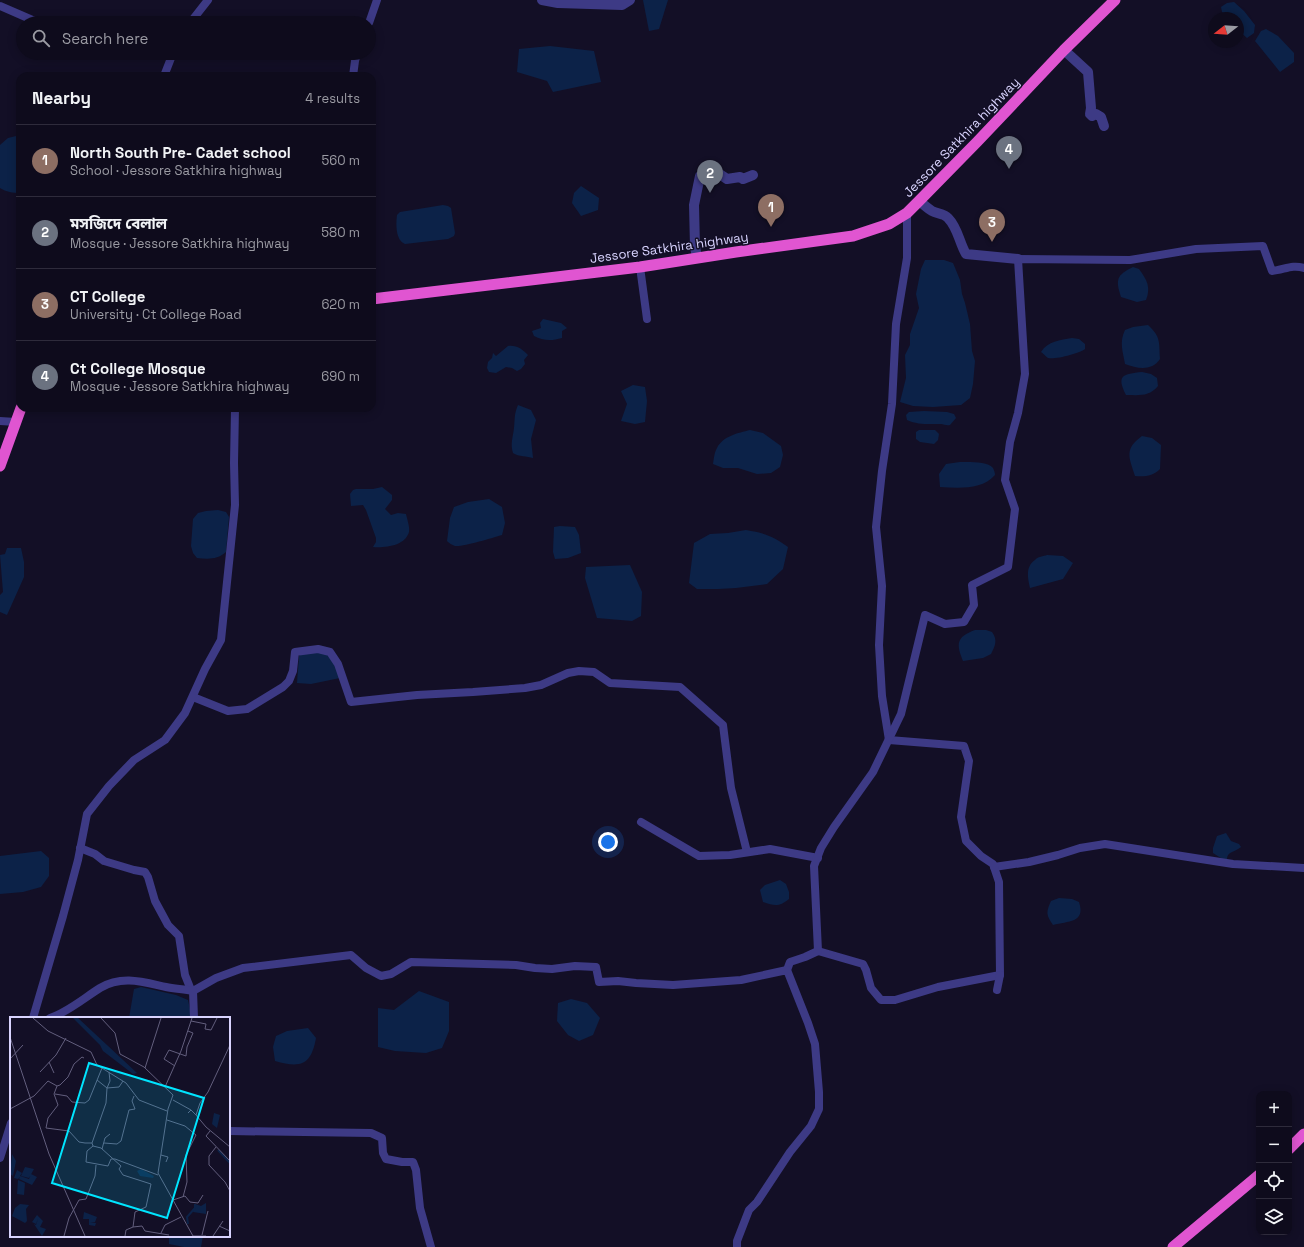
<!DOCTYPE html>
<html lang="en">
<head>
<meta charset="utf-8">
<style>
	body { margin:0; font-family:"Space Grotesk","Noto Sans Bengali",sans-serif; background:#1c1929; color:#f1f3f6 }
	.controls { position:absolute; right:12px; bottom:12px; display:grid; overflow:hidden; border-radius:8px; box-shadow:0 2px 10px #0003 }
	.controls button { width:36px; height:36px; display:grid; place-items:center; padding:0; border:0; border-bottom:1px solid #2e2b3b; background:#0e0b1c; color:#f1f3f6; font:20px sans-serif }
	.compass { position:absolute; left:1208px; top:12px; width:36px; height:36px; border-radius:50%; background:#0e0b1c; box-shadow:0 2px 10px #0003; rotate:253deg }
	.you { position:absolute; left:608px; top:842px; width:14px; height:14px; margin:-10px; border:3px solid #fff; border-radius:50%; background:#1a73e8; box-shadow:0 0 0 6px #1a73e833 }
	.badge { display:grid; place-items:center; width:26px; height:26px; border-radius:50%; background:#8c9099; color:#fff; font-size:13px; font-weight:700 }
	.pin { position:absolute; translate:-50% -33px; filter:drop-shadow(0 1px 2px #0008) }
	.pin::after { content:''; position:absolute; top:21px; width:14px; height:12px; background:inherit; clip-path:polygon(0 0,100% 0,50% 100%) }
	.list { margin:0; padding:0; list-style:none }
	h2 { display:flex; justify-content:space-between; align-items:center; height:52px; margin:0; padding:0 16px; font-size:17px }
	h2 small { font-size:13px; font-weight:400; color:#9b9ba3 }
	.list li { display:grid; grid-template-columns:26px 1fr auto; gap:12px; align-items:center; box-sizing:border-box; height:72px; padding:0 16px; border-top:1px solid #2e2b3b }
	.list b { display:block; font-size:15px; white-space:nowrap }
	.list p { margin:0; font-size:13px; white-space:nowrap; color:#9b9ba3 }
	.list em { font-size:13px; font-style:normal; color:#9b9ba3 }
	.icon { flex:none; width:22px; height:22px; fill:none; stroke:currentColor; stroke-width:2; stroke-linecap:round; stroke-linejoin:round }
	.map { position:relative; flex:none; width:1304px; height:1247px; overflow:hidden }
	.search { position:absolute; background:#0e0b1c; box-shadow:0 2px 10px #0003; left:16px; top:16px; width:360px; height:44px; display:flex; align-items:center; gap:10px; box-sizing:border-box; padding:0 14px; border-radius:22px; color:#9b9ba3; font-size:15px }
	.panel { position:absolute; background:#0e0b1c; box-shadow:0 2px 10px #0003; left:16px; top:72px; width:360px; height:340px; border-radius:12px }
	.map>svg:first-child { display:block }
	.water { fill:#0c2248 }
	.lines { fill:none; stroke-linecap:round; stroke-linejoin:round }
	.minor { stroke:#3d3a85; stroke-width:8 }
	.tertiary { stroke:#3d3a85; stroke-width:10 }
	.trunk { stroke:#e055d1; stroke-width:11 }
	.labels { text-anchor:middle; stroke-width:3; stroke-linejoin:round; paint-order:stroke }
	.street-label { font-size:13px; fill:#d9d4ff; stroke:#130f26 }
	.inset-river { fill:none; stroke:#0c2248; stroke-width:2 }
	.inset-road { fill:none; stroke:#625e7d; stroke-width:1 }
	.view { fill:#00e5ff; fill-opacity:0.15; stroke:#00e5ff; stroke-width:2 }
	.inset-edge { fill:none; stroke:#d9d4ff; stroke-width:2 }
</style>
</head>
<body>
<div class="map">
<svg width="1304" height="1247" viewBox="0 0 1304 1247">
	<rect width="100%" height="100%" fill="#130f26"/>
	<!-- water -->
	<g class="water">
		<polygon points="643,0 668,0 659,29 649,31"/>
		<polygon points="1234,2 1244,11 1255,25 1254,33 1247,38 1238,30 1238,18 1227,18 1222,12 1221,7 1227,3"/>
		<polygon points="1266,29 1278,36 1294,53 1294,62 1280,72 1255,41 1261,31"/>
		<polygon points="550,46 594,51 601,82 553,92 547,81 517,72 519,49"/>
		<path d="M20 135V193C13 193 6 192 0 188V145L8 138Z"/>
		<polygon points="581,186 599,198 598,210 581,216 572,203 574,193"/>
		<path d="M443 205 448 206 451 208 455 233 454 236 448 239 405 244C395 240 396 223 397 215L400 212Z"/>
		<polygon points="925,260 944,260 953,263 960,280 962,294 965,303 970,324 972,351 975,361 973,384 970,398 961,405 933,407 913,406 900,402 906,378 905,355 910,345 910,334 919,308 916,294 921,269"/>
		<path d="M1133 267 1139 269C1147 280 1151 287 1146 300L1137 302 1121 297C1115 279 1117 275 1133 267Z"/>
		<path d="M543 319 561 323 567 328 562 331V338C552 341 543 341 534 336L532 331 541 328 540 323Z"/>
		<path d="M1148 325C1161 337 1159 342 1160 359 1152 371 1138 369 1125 364 1123 352 1119 342 1125 330L1133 327Z"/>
		<path d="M1072 338 1079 339 1085 344V349C1080 353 1055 360 1048 358 1046 357 1043 353 1041 352 1048 341 1060 340 1072 338Z"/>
		<path d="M508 346C517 345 522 349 528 355L524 360 525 364 521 369 517 371 512 368 506 367 496 373 489 372 487 368 488 362 492 358 493 353 496 356Z"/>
		<path d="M1142 372 1151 374 1157 378 1158 386C1149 397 1139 395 1126 395 1116 375 1123 374 1142 372Z"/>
		<polygon points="633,385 645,387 647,401 645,422 635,424 621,421 627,404 621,391"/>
		<path d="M518 405 531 410 536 420 531 439 533 458C527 456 519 457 513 453 510 444 513 437 514 428 515 419 514 414 518 405Z"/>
		<polygon points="287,408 364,408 360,409 295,410"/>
		<path d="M924 411 947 412 954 414 956 418 950 425C946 426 944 424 941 424 928 424 918 425 907 420L906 415 909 412Z"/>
		<path d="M750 430 763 433 781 446 783 455 780 467 771 473 757 474 738 468H723L713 464C714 459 714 453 717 448 723 436 738 433 750 430Z"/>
		<polygon points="919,430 935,430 939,434 938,440 934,444 920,442 916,439 916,432"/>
		<path d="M1142 436 1152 438 1161 445 1160 469C1153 476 1145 477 1135 476 1129 457 1124 449 1142 436Z"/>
		<path d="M960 462C968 462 988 461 993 468 994 470 995 473 995 475 982 490 959 488 940 487L939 474 946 464Z"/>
		<path d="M382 487 392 495V500L385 509 391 515 398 513 406 514C407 519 410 527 409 532 405 546 385 548 373 547L376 542V538L366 510 363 505 351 506 350 494 353 490 356 489H373Z"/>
		<path d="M489 499 502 507 505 523 502 535C492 538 463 547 455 546 452 545 449 543 447 541L450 518 454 507 468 502Z"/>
		<path d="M218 510 226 512 229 517 226 552C217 560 208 559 197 558L193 553 191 546 193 519 198 513 206 511Z"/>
		<polygon points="560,526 575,527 579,535 581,553 568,558 555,559 553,552 554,527"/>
		<path d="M746 530C764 533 773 536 788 547L783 569 767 584 736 588 718 589H697L689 583 694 543 710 534 728 533Z"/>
		<polygon points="7,548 21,548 24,562 24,577 7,615 0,612 0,595 3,592 0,555 5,554"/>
		<path d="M1047 555 1063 556 1073 563 1063 579 1030 588C1028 578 1025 567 1035 560 1037 557 1044 556 1047 555Z"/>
		<polygon points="630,565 642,592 641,616 632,621 597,618 585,578 586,567"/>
		<path d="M975 630H986L992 632C998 640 995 646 991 654L983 658 963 661C956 644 956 637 975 630Z"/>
		<polygon points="303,653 325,653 335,662 340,678 311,684 297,683 299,656"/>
		<path d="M1226 833 1231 841 1239 844 1241 847C1236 852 1227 851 1227 859L1224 860 1213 853V848L1217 836Z"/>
		<polygon points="41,851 49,858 49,876 41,887 23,892 0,894 0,856"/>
		<path d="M780 880 786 884 789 892V899C779 907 775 906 763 902L760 890 765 885Z"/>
		<path d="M1059 898 1072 899 1079 902C1086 923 1068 921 1053 925 1046 915 1046 912 1051 901Z"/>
		<polygon points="141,987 176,995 188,1000 191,1014 190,1018 129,1018 134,989"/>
		<polygon points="419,991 449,1002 449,1031 442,1048 426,1053 395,1051 378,1047 378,1008 394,1010"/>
		<polygon points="571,999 587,1003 600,1018 593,1035 579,1041 568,1035 557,1021 558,1003"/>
		<path d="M308 1028 316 1038C311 1066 300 1068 275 1061L273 1047 276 1036 287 1031Z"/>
		<polygon points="169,1236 203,1236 201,1247 184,1247 169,1244"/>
	</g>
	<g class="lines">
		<!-- minor -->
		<g class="minor">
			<polyline points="0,6 37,22 45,23"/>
			<polyline points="150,23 158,20 182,23"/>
			<polyline points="190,23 208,0"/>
			<polyline points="369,23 377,0"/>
			<polyline points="164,76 173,53"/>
			<polyline points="353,76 355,61 357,53"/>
			<polyline points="640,267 647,319"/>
			<polyline points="0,421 16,422"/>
			<polyline points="193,697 228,711 247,709 283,687 289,681 293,671 295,652 318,649 330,652 338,664 351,702 417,695 473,692 525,688 541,685 568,673 579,671 594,672 610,683 680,687 723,725 731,788 747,852"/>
			<polyline points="641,822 699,856 730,855 770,849 818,858"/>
			<polyline points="80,848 95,854 104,861 134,870 145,872 148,877 155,901 168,925 179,936 185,975 191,990"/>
			<polyline points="994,867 1029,862 1058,855 1080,848 1105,844 1233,864 1304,868"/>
			<polyline points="818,951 863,964 866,970 871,988 881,1000 895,1000 938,987 1000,975 999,882 993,864 981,856 966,841 961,817 969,761 964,746 889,740 882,696 879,645 882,586 876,527 882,471 892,404 896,324 907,258 907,213"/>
			<path d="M787 970 790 962 805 957 818 951 814 866 821 848 834 827 873 772 901 714 925 615 945 624 964 622 974 605 972 585 1008 567 1015 509 1005 480 1010 442 1018 413 1025 374 1018 259 1130 260 1196 249 1263 246 1272 271C1284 270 1292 264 1304 268"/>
			<polyline points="997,990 1000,975"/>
			<polyline points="193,991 216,978 243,968 351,955 366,968 381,976 391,974 411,962 516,965 535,968 552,969 575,966 596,967 599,982 618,981 636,983 673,985 741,980 787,970 808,1023 815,1044 819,1092 819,1109 811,1126 790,1152 757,1202 749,1210 737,1241 737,1247"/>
			<polyline points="33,1018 63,916 78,860 87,814 109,786 134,760 165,740 185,713 205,669 221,640 235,505 234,463 235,408"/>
			<path d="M50 1018C68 1012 84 998 100 988 122 975 143 982 166 987 175 989 184 989 193 991L194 1018"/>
			<polyline points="229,1131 371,1133 382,1138 383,1153 386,1159 402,1162 413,1162 416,1170 420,1208 431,1247"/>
			<polyline points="0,1158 11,1123"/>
		</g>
		<!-- tertiary -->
		<g class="tertiary">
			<polyline points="542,0 558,3 622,5 630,0"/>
			<polyline points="1064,50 1088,72 1091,108 1090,114 1092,116 1096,114 1101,117 1104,126"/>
			<path d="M919 201C923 204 927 208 932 211 937 214 944 213 948 218 958 228 959 242 966 254L1018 259"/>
			<polyline points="697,257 695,247 694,205 700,176 708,171 718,173 727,179 740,177 743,179 753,175"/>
		</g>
		<!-- trunk -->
		<g class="trunk">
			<polyline points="372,299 640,267 736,252 853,236 889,224 907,213 919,201 977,142 1064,50 1115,0"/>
			<polyline points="0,466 21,408"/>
			<polyline points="1289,1149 1304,1134"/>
			<polyline points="1173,1247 1259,1175"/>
		</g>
	</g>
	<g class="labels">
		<!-- street labels -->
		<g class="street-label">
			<text transform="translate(961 137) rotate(-46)" y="5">Jessore Satkhira highway</text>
			<text transform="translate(669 247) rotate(-8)" y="5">Jessore Satkhira highway</text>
		</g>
	</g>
	<!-- overview -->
	<g transform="translate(10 1017)">
		<rect width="220" height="220" fill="#130f26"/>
		<path d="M63 1H68L127 56 123 57 93 34 90 28ZM204 96 210 98 207 111 202 107ZM2 137 6 144 3 159 0 157ZM15 150 24 152 19 161 11 159ZM131 152 144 159 143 161 130 159 127 154ZM7 153 12 156 10 159 19 162 21 157 27 160 22 168 9 162 10 160 8 162 4 161ZM8 163 15 166 14 178 7 177ZM196 186V197L183 195 185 187 191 189ZM10 187 19 188 16 192 17 204 15 206 2 199 5 191ZM74 195 87 200 85 205H80L86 206 85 209 79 208V202H73ZM27 198 33 204 30 210 36 212 32 219 24 207 26 208 28 202 26 207 22 205Z" fill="#0c2248"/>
		<path class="inset-river" d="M208 133 220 146M178 207 177 200 185 191V187"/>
		<path class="inset-road" d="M23 1 38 14 81 35 87 48 116 66 129 83 157 94M91 1 105 16 110 37 134 50 163 78 158 92 148 156 183 219M181 4 196 7 195 12 201 13 207 1M0 20 39 137 75 219M177 30 183 16 178 14M0 42 13 28M39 45 44 56M165 49 154 42 159 33 176 39 177 30M135 51 151 1M30 55 46 38 56 21M87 63 97 71 100 64 99 55M47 69 44 77 48 88 38 101 36 111 59 114 69 125 75 126H82L96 86 97 71M155 70 171 34 182 1M97 71 109 70 113 64M45 77 57 79 62 85 75 86 79 83 92 51M163 83 181 93M0 92 24 79 38 64 47 69 50 68 58 60 64 47 72 40 74 41M178 96 181 93 186 98 190 86 198 75 220 28M186 98 196 110 220 130M157 103 175 109 186 118 176 138 177 165 173 180M200 114 196 119 220 144M82 126 83 129 91 131 111 149 109 152 113 158 141 167 136 190 125 195 123 210 116 213 115 219M94 126 107 127 111 124 119 93 125 92 122 84 124 79M83 129 77 134 76 145 98 149 101 142H105L148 158M206 130 199 139V148L215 165 220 174M92 132 95 121 100 117M151 138 158 140 156 145M163 183 175 179 180 185 188 186 193 178M209 209 220 214M123 210 132 209 135 214 159 218M151 216 155 208 171 200M192 218 198 194M54 219 59 201 69 183 76 182 85 159 86 148M183 219H196M203 219 213 204"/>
		<path class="view" d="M79 46 194 81 157 201 42 166Z"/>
		<rect width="220" height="220" class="inset-edge"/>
	</g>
</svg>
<div class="controls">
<button>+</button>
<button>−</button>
<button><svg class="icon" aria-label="locate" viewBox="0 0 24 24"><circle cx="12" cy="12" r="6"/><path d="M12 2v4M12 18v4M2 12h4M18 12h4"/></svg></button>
<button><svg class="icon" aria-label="layers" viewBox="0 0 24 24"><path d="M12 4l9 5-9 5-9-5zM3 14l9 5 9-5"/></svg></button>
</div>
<svg class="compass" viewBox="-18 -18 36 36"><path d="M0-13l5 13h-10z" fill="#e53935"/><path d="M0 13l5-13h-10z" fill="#9b9ba3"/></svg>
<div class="you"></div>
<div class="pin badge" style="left:771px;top:227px;background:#8d6e63">1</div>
<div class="pin badge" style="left:710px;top:193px;background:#6b7280">2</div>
<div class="pin badge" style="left:992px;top:242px;background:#8d6e63">3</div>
<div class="pin badge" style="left:1009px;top:169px;background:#6b7280">4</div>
<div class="search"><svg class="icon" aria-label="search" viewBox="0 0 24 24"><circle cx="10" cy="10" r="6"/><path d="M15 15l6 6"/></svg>Search here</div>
<section class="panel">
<h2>Nearby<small>4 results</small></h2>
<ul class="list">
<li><span class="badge" style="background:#8d6e63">1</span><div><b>North South Pre- Cadet school</b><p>School · Jessore Satkhira highway</p></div><em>560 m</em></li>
<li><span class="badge" style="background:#6b7280">2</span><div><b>মসজিদে বেলাল</b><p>Mosque · Jessore Satkhira highway</p></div><em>580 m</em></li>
<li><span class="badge" style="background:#8d6e63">3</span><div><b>CT College</b><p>University · Ct College Road</p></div><em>620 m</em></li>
<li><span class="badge" style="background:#6b7280">4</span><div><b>Ct College Mosque</b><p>Mosque · Jessore Satkhira highway</p></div><em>690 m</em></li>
</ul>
</section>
</div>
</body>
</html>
